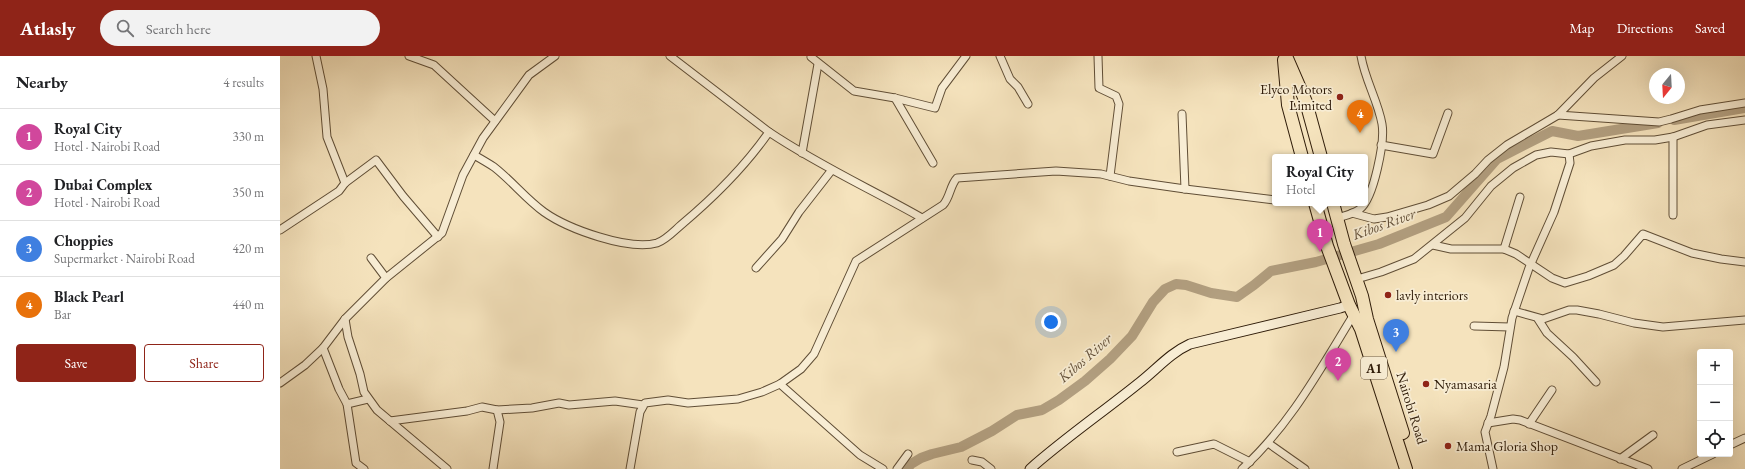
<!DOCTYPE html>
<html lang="en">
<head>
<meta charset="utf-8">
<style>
	body { margin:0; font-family:"EB Garamond",serif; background:#f2f2f2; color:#202124 }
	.controls { position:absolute; right:12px; bottom:12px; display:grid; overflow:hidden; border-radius:4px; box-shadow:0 4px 16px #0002 }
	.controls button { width:36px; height:36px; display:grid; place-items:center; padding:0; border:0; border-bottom:1px solid #e0e0e0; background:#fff; color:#202124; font:20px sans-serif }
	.compass { position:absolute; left:1369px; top:12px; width:36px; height:36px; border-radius:50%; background:#fff; box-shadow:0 4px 16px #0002; rotate:198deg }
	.you { position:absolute; left:771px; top:266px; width:14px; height:14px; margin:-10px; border:3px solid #fff; border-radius:50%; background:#1a73e8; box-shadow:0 0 0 6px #1a73e833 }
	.badge { display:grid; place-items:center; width:26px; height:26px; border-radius:50%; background:#8f2418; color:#fff; font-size:13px; font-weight:700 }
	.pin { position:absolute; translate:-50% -33px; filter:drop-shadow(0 1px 2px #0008) }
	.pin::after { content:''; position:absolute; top:21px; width:14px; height:12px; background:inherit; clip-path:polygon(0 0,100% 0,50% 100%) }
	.popup { position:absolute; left:992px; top:98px; width:96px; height:52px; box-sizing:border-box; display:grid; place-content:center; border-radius:4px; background:#fff; filter:drop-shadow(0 1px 3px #0005); font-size:13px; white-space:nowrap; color:#757577 }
	.popup b { font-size:15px; color:#202124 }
	.popup::after { content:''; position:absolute; left:50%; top:100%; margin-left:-8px; border:8px solid transparent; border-top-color:#fff }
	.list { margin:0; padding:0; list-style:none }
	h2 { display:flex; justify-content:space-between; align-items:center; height:52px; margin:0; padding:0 16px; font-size:17px }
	h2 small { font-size:13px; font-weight:400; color:#757577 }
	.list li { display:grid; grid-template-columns:26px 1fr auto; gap:12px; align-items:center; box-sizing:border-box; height:56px; padding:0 16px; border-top:1px solid #e0e0e0 }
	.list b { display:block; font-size:15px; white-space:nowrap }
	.list p { margin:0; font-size:13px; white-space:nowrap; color:#757577 }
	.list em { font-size:13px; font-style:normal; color:#757577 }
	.actions { display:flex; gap:8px; padding:12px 16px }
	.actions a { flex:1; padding:9px 0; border:1px solid #8f2418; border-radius:4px; text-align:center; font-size:14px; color:#8f2418 }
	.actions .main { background:#8f2418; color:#fff }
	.icon { flex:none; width:22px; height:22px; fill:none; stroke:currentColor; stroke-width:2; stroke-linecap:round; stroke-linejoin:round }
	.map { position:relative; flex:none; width:1465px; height:413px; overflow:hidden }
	header { display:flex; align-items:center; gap:24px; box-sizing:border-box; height:56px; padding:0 20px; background:#8f2418; color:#fff }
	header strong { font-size:19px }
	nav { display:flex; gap:22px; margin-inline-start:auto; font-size:14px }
	.search { width:280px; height:36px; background:#f2f2f2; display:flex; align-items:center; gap:10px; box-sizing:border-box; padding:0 14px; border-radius:22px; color:#757577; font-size:15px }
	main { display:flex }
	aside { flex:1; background:#fff }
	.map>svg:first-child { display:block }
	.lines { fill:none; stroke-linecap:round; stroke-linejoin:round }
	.river { stroke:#b29f80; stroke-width:10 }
	.street-casing { stroke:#604e36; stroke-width:9 }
	.secondary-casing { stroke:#2f1c09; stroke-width:11 }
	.highway-casing { stroke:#2f1c09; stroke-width:14 }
	.street { stroke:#f8edd4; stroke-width:7 }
	.secondary { stroke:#f8edd4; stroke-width:9 }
	.highway { stroke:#f5e3bd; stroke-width:12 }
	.poi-dot { fill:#8f2418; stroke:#f8edd4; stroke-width:1.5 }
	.labels { text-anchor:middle; stroke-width:3.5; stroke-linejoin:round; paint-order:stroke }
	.shield { fill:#f8edd4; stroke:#6b5b46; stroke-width:1 }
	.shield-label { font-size:13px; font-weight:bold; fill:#2f1c09 }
	.poi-label { font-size:14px; fill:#2f1c09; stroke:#f8edd4; text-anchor:start }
	.street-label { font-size:14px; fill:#2f1c09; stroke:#f8edd4 }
	.water-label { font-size:15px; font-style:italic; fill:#635039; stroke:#f8edd4 }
</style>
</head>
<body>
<header>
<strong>Atlasly</strong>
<div class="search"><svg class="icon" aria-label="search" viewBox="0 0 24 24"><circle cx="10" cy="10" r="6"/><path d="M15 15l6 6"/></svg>Search here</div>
<nav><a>Map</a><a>Directions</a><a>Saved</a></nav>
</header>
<main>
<aside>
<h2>Nearby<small>4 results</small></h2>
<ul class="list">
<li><span class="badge" style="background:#d1479c">1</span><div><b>Royal City</b><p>Hotel · Nairobi Road</p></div><em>330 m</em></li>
<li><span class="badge" style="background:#d1479c">2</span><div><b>Dubai Complex</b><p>Hotel · Nairobi Road</p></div><em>350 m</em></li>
<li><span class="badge" style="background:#3f7fe0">3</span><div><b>Choppies</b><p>Supermarket · Nairobi Road</p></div><em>420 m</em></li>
<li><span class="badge" style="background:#e8710a">4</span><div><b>Black Pearl</b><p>Bar</p></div><em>440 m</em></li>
</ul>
<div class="actions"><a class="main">Save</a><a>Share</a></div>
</aside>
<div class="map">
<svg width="1465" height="413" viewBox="0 0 1465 413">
	<rect width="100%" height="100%" fill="#f5e3bd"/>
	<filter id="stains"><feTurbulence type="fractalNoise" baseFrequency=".005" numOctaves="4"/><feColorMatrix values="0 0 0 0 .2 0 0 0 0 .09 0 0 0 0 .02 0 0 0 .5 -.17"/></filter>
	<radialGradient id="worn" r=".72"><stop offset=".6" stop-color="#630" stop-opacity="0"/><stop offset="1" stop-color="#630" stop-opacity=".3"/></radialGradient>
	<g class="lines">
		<!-- river -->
		<g class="river">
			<polyline points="1394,64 1465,52"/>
			<polyline points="627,413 631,408 641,402 652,398 681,391 712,375 737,359 762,354 779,344 805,325 830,303 852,280 873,246 885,233 896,228 906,229 931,237 957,241 974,229 991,215 1036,206 1099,188 1166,161 1217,103 1272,75 1298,80 1378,67"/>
		</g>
		<defs>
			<g id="street">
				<polyline points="36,0 43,33 47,81 65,127"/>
				<polyline points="129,0 154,9 215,65"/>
				<polyline points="390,0 489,76"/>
				<polyline points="720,0 730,23 738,31 748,48"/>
				<polyline points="818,0 819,32 836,40 839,48 830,120"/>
				<polyline points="531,1 574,35 615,42 655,52 662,32 686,0"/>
				<polyline points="615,42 653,107"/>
				<polyline points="902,58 905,133"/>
				<polyline points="1278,59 1379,66 1391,63 1420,54 1465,47"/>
				<polyline points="1393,81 1393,159"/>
				<polyline points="1101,89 1153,98 1168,57"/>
				<polyline points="522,97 538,8"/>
				<path d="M194 99C201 103 208 107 214 111 232 125 246 143 264 156 288 173 349 195 377 187 386 184 394 175 401 169 432 143 466 109 489 76 538 109 591 133 642 162"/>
				<polyline points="1072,157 1094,163 1107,161 1148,149 1169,140 1195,118 1208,104 1227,89 1278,59 1314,22 1342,0"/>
				<path d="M1057 162C1064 160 1074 158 1080 153 1094 142 1105 85 1102 68 1098 45 1085 24 1081 0"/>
				<polyline points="0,174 59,135 65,127 96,104 123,140 158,181"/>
				<polyline points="1153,189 1171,193 1224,193 1236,198 1272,222 1285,227 1308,220 1334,209 1344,200 1363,178 1412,197 1441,203 1465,206"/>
				<polyline points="1224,193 1240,141"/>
				<polyline points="91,202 106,222"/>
				<polyline points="476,212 502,183 519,156 551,115"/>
				<polyline points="1077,223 1101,216 1134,203 1185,162 1211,130 1233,112 1256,99 1271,96 1289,98 1311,90 1345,84 1375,84 1393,81 1427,69 1465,64"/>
				<polyline points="1234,255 1263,263 1289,254 1297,254 1319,258 1354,267 1383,271 1465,264"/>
				<polyline points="65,263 68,281 80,318 84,336 97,354 167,413"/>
				<polyline points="1258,263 1267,277 1293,301 1316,326"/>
				<polyline points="1194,270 1230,271"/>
				<polyline points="43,292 59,333 67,348 76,407 84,413"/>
				<polyline points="0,327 25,309 43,292 65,263 106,222 162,177 183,119 203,82 249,19 275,0"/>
				<polyline points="500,328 580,399 603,413"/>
				<polyline points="67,348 88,343"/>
				<polyline points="110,365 187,355 202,351 217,354 252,352 279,347 289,349 335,345 363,349"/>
				<polyline points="1208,367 1233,363 1240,364 1368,413"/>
				<polyline points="1249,368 1272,334"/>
				<polyline points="988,387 1025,413"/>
				<polyline points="1450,389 1465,382"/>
				<polyline points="897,396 934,388 970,406"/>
				<polyline points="1340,403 1373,379"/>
				<polyline points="692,404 702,406 711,413"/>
				<polyline points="213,413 220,366 217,354"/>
				<path d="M350 413 360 356 365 347 388 344 408 347 458 343 482 336 500 328 521 313 534 298 576 205 663 149C670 142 670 129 677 122L776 115 821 118 849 125 905 133 995 144"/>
				<polyline points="617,413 628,398"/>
				<path d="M962 413C1009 370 1038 317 1071 263"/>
				<polyline points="1213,413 1205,376 1211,360 1224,311 1232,262 1249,212 1274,156 1290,107 1289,98"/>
				<polyline points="1402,413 1433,398"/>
			</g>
			<path id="secondary" d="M750 413C785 382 823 356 859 327 876 314 890 297 910 288L1060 252 1069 249"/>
			<g id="highway">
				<polyline points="1006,0 1026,46 1041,101"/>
				<polyline points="1004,4 1008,49 1022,101"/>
				<polyline points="1035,147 1047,190 1069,249 1081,273 1126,413"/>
				<polyline points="1053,147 1064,188 1082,240 1087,263 1123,377"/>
			</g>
		</defs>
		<!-- street casing -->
		<use href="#street" class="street-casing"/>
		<!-- secondary casing -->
		<use href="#secondary" class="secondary-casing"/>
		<!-- highway casing -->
		<use href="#highway" class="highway-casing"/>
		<!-- street -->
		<use href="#street" class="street"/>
		<!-- secondary -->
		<use href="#secondary" class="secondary"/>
		<!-- highway -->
		<use href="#highway" class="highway"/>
	</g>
	<!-- markers -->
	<g class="poi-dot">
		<circle cx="1060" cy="41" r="4"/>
		<circle cx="1108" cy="239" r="4"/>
		<circle cx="1146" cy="328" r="4"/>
		<circle cx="1168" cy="390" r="4"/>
	</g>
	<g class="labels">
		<!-- shield labels -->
		<rect class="shield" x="1081" y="301" width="26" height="22" rx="3"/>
		<g class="shield-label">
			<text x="1094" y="317">A1</text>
		</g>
		<!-- poi labels -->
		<g class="poi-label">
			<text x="1052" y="38" text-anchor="end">Elyco Motors<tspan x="1052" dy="16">Limited</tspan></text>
			<text x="1116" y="244">lavly interiors</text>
			<text x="1154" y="333">Nyamasaria</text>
			<text x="1176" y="395">Mama Gloria Shop</text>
		</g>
		<!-- street labels -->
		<g class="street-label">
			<text transform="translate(1132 352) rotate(73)" y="5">Nairobi Road</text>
		</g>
		<!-- water labels -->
		<g class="water-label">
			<text transform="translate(1104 168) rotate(-20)" y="5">Kibos River</text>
			<text transform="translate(805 302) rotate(-41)" y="5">Kibos River</text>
		</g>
	</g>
	<rect width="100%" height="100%" filter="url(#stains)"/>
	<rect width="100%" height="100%" fill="url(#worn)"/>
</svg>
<div class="controls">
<button>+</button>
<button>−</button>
<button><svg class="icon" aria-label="locate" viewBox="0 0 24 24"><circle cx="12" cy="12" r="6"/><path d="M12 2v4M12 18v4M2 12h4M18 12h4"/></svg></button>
</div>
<svg class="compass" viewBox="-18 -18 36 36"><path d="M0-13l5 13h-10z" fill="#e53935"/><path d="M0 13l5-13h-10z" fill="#757577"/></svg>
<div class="you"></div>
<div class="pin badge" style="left:1040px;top:196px;background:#d1479c">1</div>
<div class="popup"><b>Royal City</b>Hotel</div>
<div class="pin badge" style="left:1058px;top:325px;background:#d1479c">2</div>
<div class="pin badge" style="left:1116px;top:296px;background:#3f7fe0">3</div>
<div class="pin badge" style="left:1080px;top:77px;background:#e8710a">4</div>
</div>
</main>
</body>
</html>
